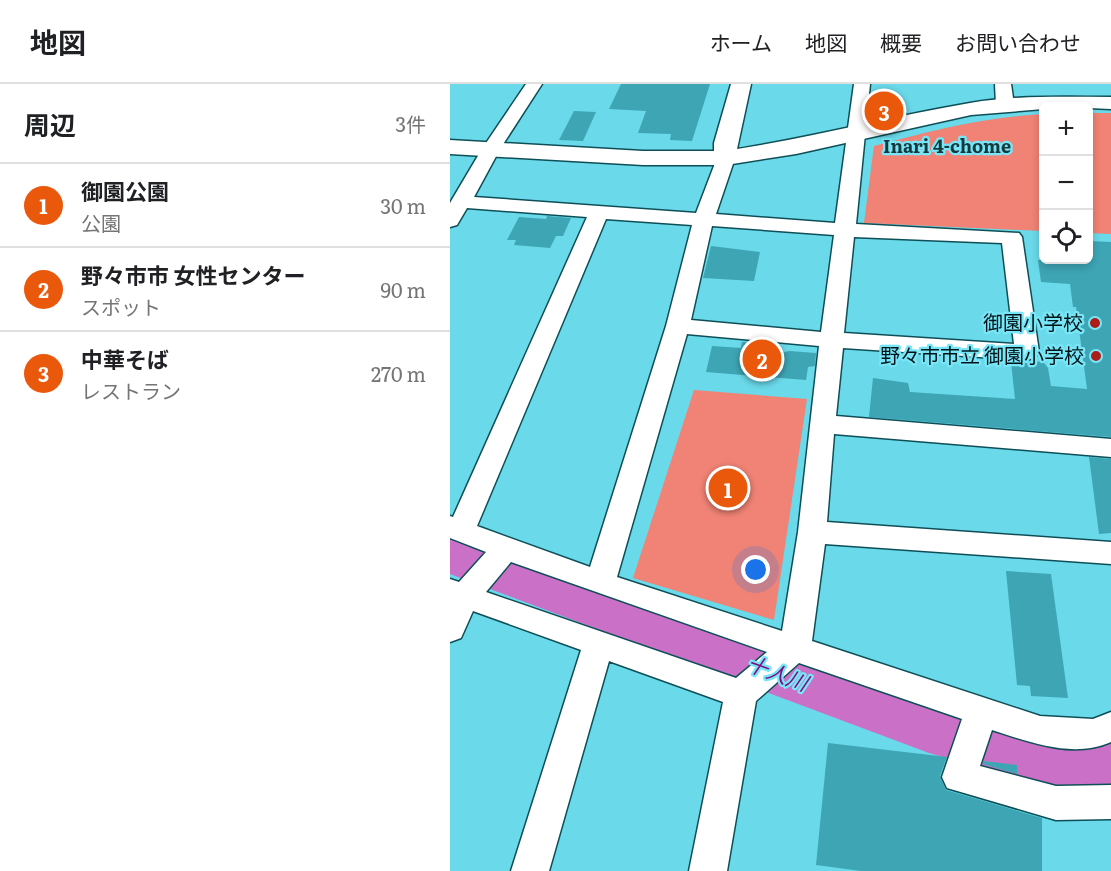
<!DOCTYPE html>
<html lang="ja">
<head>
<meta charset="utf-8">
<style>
	body { margin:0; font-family:Literata,"Noto Sans JP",serif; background:#f2f2f2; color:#202124 }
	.controls { position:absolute; right:18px; top:18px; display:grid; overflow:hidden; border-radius:9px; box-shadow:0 3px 9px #0003 }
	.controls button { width:54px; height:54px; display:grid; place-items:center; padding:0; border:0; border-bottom:2px solid #e0e0e0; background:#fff; color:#202124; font:30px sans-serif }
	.you { position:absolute; left:306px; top:486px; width:21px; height:21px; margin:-15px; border:4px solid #fff; border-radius:50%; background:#1a73e8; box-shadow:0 0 0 9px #1a73e833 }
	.badge { display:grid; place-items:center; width:39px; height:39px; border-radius:50%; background:#ea580c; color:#fff; font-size:20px; font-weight:700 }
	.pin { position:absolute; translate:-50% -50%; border:3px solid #fff; box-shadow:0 2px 6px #0006 }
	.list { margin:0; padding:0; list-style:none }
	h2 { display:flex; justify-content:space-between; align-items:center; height:78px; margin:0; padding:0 24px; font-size:26px }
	h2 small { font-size:20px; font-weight:400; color:#757577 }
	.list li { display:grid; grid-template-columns:39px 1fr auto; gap:18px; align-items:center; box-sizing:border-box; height:84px; padding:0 24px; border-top:2px solid #e0e0e0 }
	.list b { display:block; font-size:22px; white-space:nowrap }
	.list p { margin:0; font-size:20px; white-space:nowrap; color:#757577 }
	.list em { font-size:20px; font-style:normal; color:#757577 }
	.icon { flex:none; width:33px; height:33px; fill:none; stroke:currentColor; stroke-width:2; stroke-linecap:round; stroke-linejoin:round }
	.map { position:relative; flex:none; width:661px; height:787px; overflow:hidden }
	header { display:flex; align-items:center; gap:36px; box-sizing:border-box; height:84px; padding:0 30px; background:#fff; border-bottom:2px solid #e0e0e0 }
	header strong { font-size:28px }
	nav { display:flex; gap:33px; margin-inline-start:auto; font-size:21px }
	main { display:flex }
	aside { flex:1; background:#fff }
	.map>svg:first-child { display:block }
	.green { fill:#f08375 }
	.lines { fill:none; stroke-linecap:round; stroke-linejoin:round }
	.river { fill:#cb70c7; fill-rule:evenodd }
	.building { fill:#3ea5b4 }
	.minor-casing { stroke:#0e4f57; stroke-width:3 }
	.tertiary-casing { stroke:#0e4f57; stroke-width:3 }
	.minor { fill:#fff; fill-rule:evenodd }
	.tertiary { fill:#fff; fill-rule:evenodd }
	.poi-dot { fill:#ad1c16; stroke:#78e6f7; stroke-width:2 }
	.labels { text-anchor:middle; stroke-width:4.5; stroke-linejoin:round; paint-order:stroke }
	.far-neighbourhood-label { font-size:18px; font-weight:bold; fill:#16393e; stroke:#78e6f7 }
	.poi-label { font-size:20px; fill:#001317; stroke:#78e6f7; text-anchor:end }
	.water-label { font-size:21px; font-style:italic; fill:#830e82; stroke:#78e6f7 }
</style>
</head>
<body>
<header>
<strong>地図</strong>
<nav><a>ホーム</a><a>地図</a><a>概要</a><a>お問い合わせ</a></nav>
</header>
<main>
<aside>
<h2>周辺<small>3件</small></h2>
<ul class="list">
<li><span class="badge">1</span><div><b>御園公園</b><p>公園</p></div><em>30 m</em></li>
<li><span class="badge">2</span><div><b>野々市市 女性センター</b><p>スポット</p></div><em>90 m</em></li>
<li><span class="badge">3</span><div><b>中華そば</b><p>レストラン</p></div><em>270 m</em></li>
</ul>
</aside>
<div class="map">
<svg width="661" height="787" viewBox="0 0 661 787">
	<rect width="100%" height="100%" fill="#6ad9ea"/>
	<!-- green -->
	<g class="green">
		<polygon points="639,29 661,29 661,150 639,149"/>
		<path d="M593 30V147L414 139 424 62C479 47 536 33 593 30Z"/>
		<polygon points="244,306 357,315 324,536 183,494"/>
	</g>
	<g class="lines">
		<!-- river -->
		<path class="river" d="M0 455C118 492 235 535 351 578 440 610 567 662 661 658V708L631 709 588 701 479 669 0 490Z"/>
	</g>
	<!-- building -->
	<g class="building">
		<polygon points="171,0 260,0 242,57 220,56 221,50 188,49 196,27 159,25"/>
		<polygon points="124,27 146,28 133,57 109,56"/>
		<polygon points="97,132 121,134 113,152 106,152 100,164 64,161 66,156 57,156 69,133 96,135"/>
		<polygon points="639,157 661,158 661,353 419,333 423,294 458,299 460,308 565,315 561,278 581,277 593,278 598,284 601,302 637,305 626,223 623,223 620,200 591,198 588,176 639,176"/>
		<polygon points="261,162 310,168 304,197 253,194"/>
		<polygon points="292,258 318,260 316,273 339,267 366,269 365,282 358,283 356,296 256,288 262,262 291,264"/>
		<polygon points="639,373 661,375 661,449 649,450"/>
		<polygon points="556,487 601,490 618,614 581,612 580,602 567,601"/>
		<polygon points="378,659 497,673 490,692 496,706 592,734 592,787 411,787 366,781"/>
		<polygon points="534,677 567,681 567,690 533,680"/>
	</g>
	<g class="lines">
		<defs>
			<g id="minor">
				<path d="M76 0H92L50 65 24 113 246 129 267 74 276 68 285 74 266 130 385 139 404 0H420L406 140 569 149 572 153 589 268 585 273 577 276 393 264 386 332 661 355V373L384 350 377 438 661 458V480L375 460 362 557 590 632 643 635 661 628V658C623 675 579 658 542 646L530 682 606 702 661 701V735L606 736 497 704 492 693 512 635 349 579 306 617 277 787H239L273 618 159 577 99 787H61L131 566 23 527 11 554 0 558V495L9 498 36 468 0 454V432L3 433 137 133 17 124 7 141 0 143V119L32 65ZM156 135 242 141 216 242 140 483 27 442ZM262 142 384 151 371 248 241 236ZM404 153 552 159 564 260 394 249ZM237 250 369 262 348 448 332 547 167 493ZM61 478 317 568 286 594 36 508Z"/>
				<polygon points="545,0 561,0 564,21 561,25 555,26 546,21"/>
			</g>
			<path id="tertiary" d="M281 0H301L287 65C365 53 442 32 520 19 566 11 614 13 661 13V25L594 22V25L521 31 346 70 276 81H193L0 70V56L193 67H264V59Z"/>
		</defs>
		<!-- minor casing -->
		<use href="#minor" class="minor-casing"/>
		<!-- tertiary casing -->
		<use href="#tertiary" class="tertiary-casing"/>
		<!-- minor -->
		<use href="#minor" class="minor"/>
		<!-- tertiary -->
		<use href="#tertiary" class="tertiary"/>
	</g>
	<!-- markers -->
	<g class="poi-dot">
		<circle cx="645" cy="239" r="6"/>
		<circle cx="646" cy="272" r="6"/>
	</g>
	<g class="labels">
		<!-- far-neighbourhood labels -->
		<g class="far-neighbourhood-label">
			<text x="497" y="69">Inari 4-chome</text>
		</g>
		<!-- poi labels -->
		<g class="poi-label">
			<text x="633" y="246">御園小学校</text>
			<text x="634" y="279">野々市市立 御園小学校</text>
		</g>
		<!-- water labels -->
		<g class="water-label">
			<text transform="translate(327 590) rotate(20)" y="7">十人川</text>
		</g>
	</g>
</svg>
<div class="controls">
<button>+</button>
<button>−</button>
<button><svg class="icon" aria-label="locate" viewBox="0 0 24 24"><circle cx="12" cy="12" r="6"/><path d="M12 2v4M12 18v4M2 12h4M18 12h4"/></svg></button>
</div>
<div class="you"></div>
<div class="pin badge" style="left:278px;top:404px">1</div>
<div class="pin badge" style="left:312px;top:275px">2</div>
<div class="pin badge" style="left:434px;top:27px">3</div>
</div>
</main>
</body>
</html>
